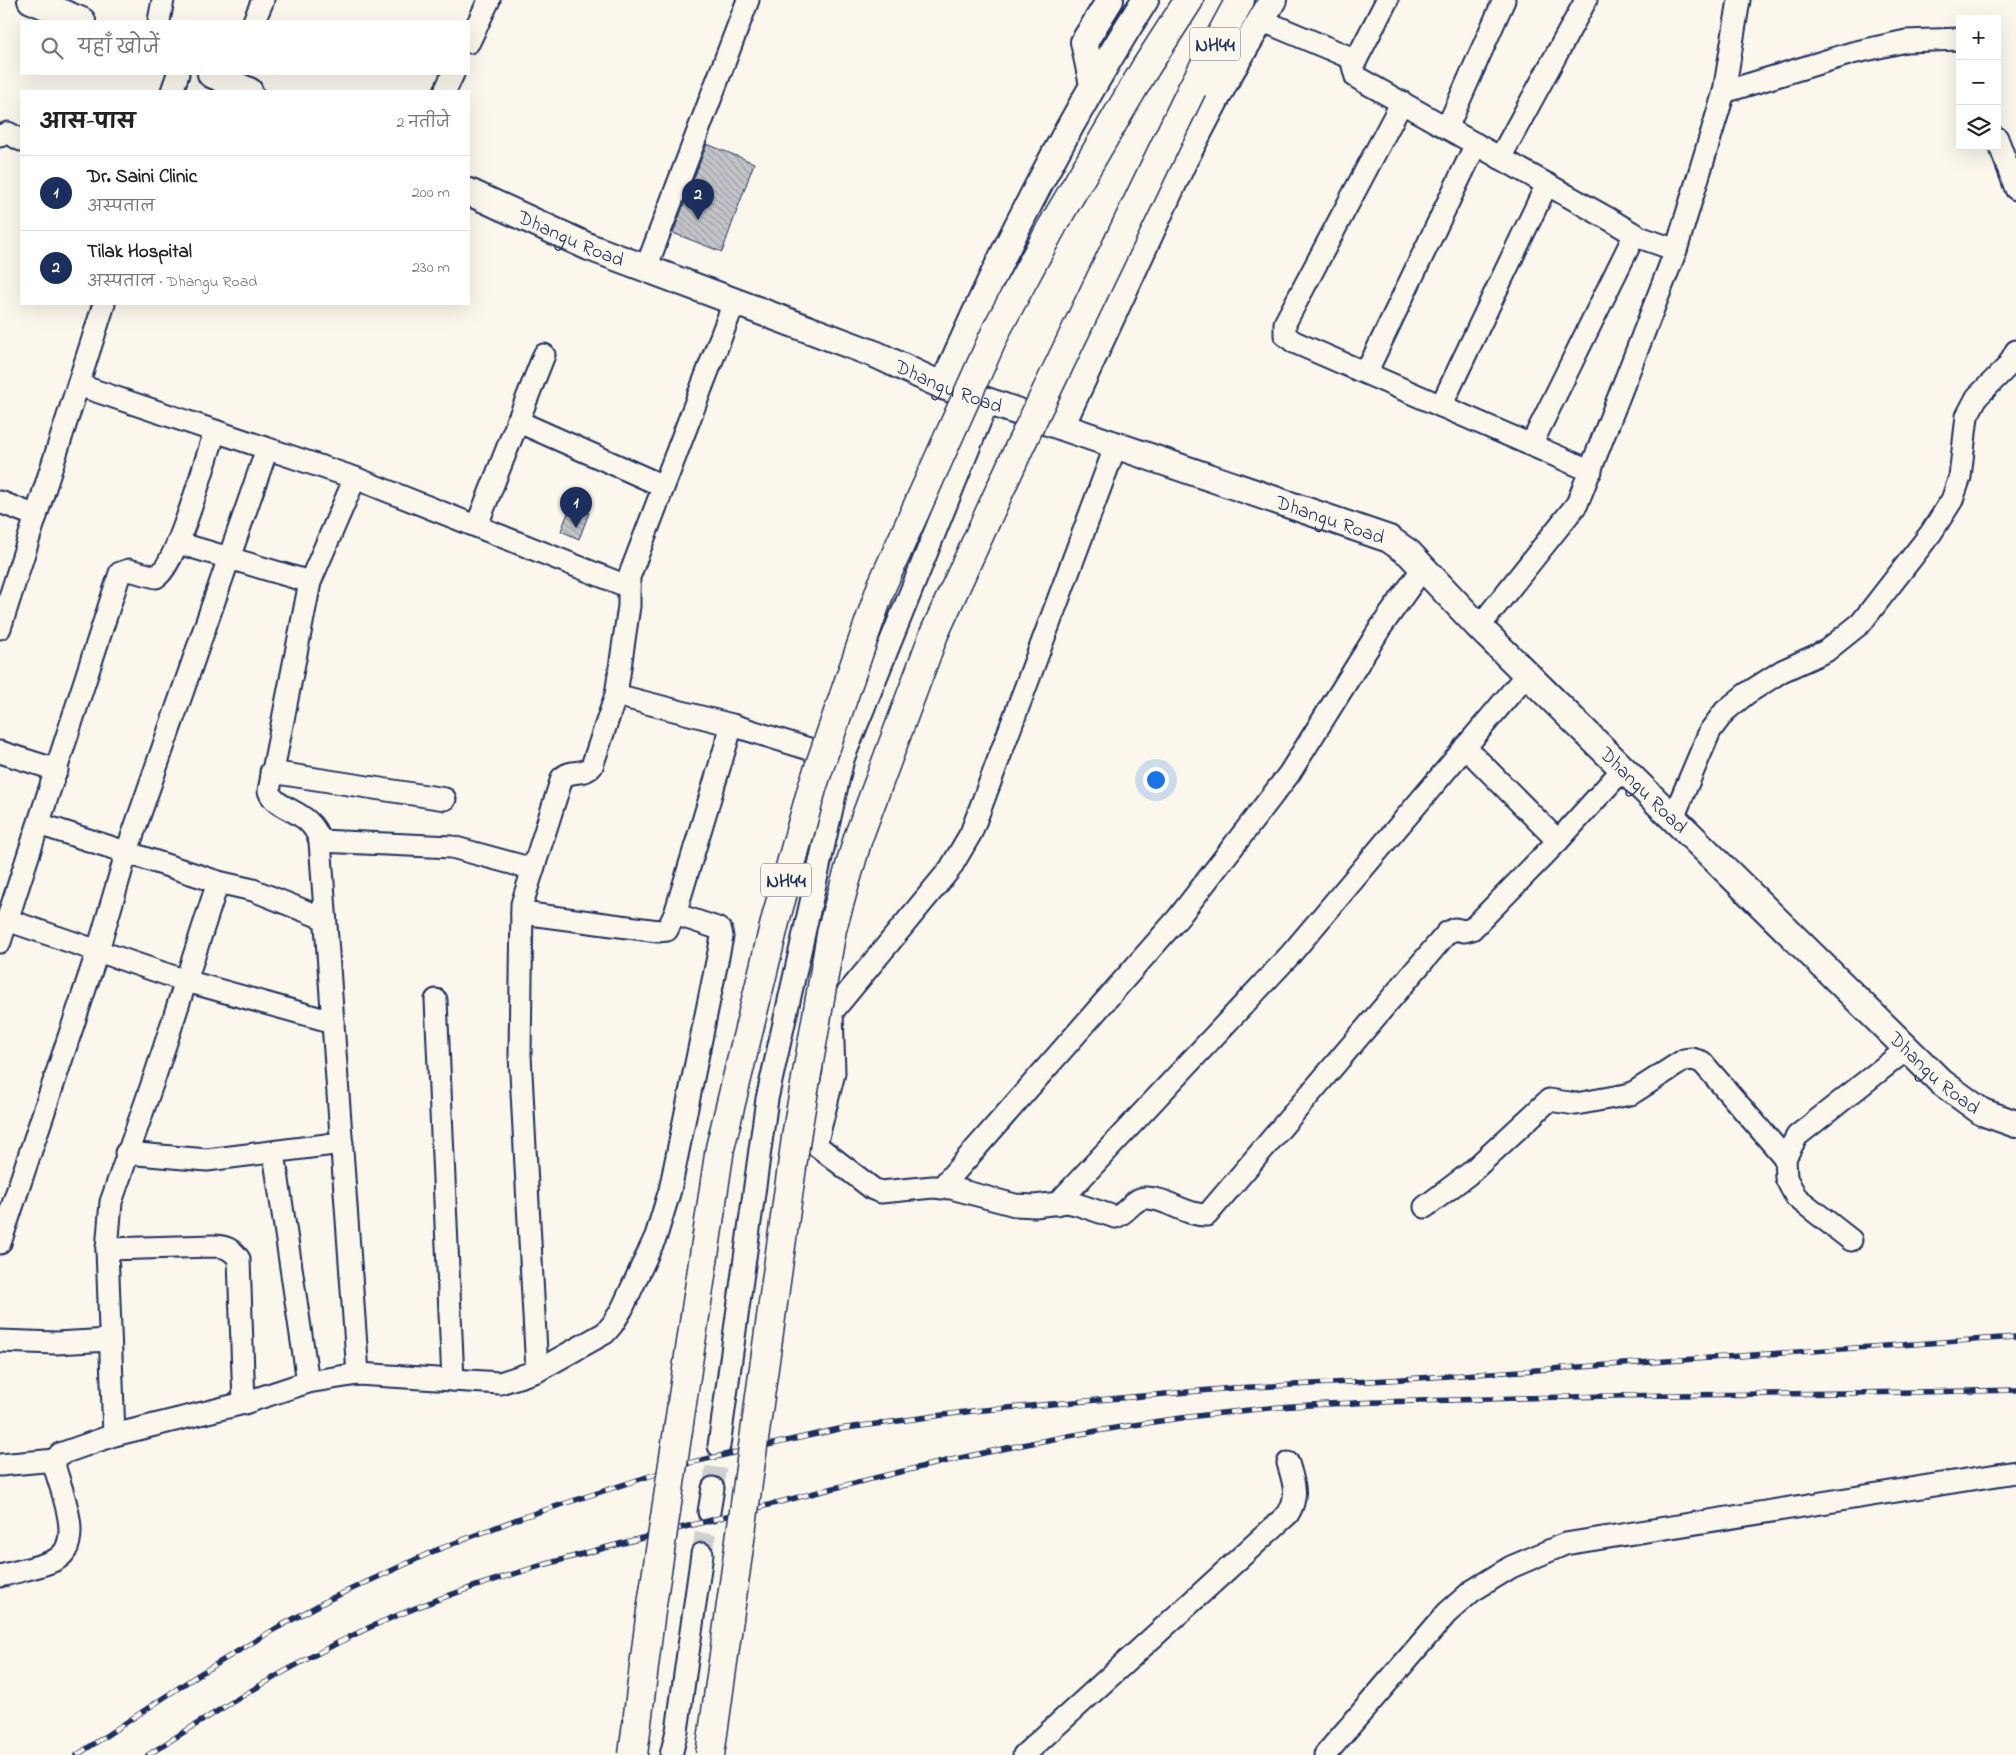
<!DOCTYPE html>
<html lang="hi">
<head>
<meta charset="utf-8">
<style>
	body { margin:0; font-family:"Indie Flower","Playpen Sans Deva",sans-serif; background:#f6f6f6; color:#222 }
	.controls { position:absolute; right:15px; top:15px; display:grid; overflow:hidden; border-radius:0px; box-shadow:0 5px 20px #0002 }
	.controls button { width:45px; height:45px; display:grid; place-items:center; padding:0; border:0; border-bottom:1px solid #e0e0e0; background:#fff; color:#222; font:25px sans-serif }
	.you { position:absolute; left:1155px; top:779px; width:18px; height:18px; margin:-12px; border:4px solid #fff; border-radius:50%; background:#1a73e8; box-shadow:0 0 0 8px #1a73e833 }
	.badge { display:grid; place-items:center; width:32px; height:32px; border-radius:50%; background:#1b2f5e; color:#fff; font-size:16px; font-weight:700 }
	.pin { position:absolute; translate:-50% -41px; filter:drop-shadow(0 1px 2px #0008) }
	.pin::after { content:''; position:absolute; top:26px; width:18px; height:15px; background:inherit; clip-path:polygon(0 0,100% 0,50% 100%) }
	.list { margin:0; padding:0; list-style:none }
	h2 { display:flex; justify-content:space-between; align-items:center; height:65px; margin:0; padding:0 20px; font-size:21px }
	h2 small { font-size:16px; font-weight:400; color:#767676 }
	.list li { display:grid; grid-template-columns:32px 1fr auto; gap:15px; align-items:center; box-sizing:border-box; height:75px; padding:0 20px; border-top:1px solid #e0e0e0 }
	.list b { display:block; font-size:19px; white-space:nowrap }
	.list p { margin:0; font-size:16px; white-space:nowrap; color:#767676 }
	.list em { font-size:16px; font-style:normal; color:#767676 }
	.icon { flex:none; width:28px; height:28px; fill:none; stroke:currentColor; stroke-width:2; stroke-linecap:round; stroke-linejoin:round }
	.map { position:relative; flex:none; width:2016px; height:1755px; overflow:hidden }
	.search { position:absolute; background:#fff; box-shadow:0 5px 20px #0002; left:20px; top:20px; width:450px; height:55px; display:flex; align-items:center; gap:12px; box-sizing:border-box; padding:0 18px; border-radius:0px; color:#767676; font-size:19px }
	.panel { position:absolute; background:#fff; box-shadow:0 5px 20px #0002; left:20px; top:90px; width:450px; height:215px; border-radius:0px }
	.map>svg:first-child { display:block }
	.building { fill:url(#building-back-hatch); stroke:#1b2f5e }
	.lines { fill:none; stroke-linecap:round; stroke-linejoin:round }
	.minor-tunnel { stroke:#cecfd0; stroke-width:21; stroke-dasharray:21 11; stroke-linecap:butt }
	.minor-casing { stroke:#1b2f5e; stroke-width:25 }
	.tertiary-casing { stroke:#1b2f5e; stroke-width:30 }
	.trunk-casing { stroke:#1b2f5e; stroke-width:31 }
	.minor { stroke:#fbf7ec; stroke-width:21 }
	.tertiary { stroke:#fbf7ec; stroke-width:26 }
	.trunk { stroke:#fbf7ec; stroke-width:28 }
	.rail-casing { stroke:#1b2f5e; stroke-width:5.5 }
	.rail { stroke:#fbf7ec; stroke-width:4; stroke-dasharray:11; stroke-linecap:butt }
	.trunk-bridge-casing { stroke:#1b2f5e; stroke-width:31; stroke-linecap:butt }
	.trunk-bridge { stroke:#fbf7ec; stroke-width:28 }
	.labels { text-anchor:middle; stroke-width:5; stroke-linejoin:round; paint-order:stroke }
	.shield { fill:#fbf7ec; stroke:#5e6b89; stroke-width:1 }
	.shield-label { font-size:19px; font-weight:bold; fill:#1b2f5e }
	.street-label { font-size:20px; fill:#1b2f5e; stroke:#fbf7ec }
</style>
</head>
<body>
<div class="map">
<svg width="2016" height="1755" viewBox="0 0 2016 1755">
	<defs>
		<pattern id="building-back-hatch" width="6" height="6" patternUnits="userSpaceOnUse" patternTransform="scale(1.25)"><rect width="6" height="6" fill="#c3c5c9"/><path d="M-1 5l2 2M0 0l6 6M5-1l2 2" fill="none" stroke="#9ea0a6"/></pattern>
	</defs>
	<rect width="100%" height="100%" fill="#fbf7ec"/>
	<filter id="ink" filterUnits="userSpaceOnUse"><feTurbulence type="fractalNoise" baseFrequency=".02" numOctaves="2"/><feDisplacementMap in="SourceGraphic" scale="10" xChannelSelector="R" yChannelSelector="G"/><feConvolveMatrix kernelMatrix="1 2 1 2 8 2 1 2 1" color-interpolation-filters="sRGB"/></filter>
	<g filter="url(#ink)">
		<!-- building -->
		<g class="building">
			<polygon points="707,144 754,163 722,252 673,233"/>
			<polygon points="571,505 589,513 579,539 561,531"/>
		</g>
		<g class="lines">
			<!-- minor-tunnel -->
			<g class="minor-tunnel">
				<polyline points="713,1488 719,1446"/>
				<polyline points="702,1554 709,1512"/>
			</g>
			<defs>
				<g id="minor">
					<polyline points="1387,0 1353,66 1356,77 1609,219 1639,237 1676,250"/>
					<polyline points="1261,20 1356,60"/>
					<polyline points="159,21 163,0"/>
					<polyline points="254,21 263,0"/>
					<polyline points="469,42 489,0"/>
					<polyline points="172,91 178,74"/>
					<polyline points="445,91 453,74"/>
					<polyline points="1724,92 1852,53 1906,41 1960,39"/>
					<polyline points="1402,102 1285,323 1285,335 1294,342 1591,471"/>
					<polyline points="1447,128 1504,0"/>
					<polyline points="0,136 8,133 21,140"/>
					<polyline points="1997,138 2016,189"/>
					<polyline points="1500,158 1586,0"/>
					<polyline points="646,268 748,0"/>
					<polyline points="1366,373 1476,144"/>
					<polyline points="78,385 355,478 629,587"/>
					<polyline points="1441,406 1547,184"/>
					<polyline points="517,421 663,486"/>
					<path d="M1116 445 971 833 950 869 832 1012 834 1073 816 1145 873 1189 881 1192 933 1187 951 1188 1015 1205 1035 1206 1067 1202 1076 1204 1115 1217C1127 1214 1132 1199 1145 1198 1166 1197 1185 1216 1207 1215L1447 933 1455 929 1464 931 1472 929 1558 841 1623 769"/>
					<polyline points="1531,445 1635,234"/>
					<path d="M355 478 310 582 269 791C276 812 310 808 320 841L358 1374"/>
					<polyline points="0,502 36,516"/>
					<polyline points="477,525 544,355"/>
					<polyline points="178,543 310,582"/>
					<polyline points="1479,627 1577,504 1676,250 1724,92 1739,0"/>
					<polyline points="0,628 104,304"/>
					<polyline points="616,695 732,725 838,758"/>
					<polyline points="1465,747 1558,841"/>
					<polyline points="0,752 57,770"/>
					<polyline points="271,772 445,799"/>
					<polyline points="1673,818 1710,731 1725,711 1746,694 1782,671 1826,651 1861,623 1931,533 1952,500 1960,477 1967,416 1977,397 2008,366 2016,351"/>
					<polyline points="39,824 218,882 253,890 325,919"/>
					<polyline points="320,841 452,847 533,869"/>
					<polyline points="522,913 658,931 667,930 675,914 732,725"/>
					<polyline points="7,920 186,981 333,1022"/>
					<path d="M0 942 120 573 129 570 156 577C176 567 207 456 215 431"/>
					<polyline points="436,1000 453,1380"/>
					<polyline points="126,1153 207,1160 342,1143"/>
					<polyline points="274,1153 308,1382"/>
					<polyline points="941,1188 1178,918 1289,774 1381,627 1423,568"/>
					<polyline points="1057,1204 1290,955 1527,674"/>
					<polyline points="1425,1207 1470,1173 1549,1100 1576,1104 1631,1094 1684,1060 1692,1059 1702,1062 1785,1158"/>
					<polyline points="1851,1240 1796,1197 1786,1178 1785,1158 1797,1136 1907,1049"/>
					<polyline points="0,1243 98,950 127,851 267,449"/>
					<path d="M107 1249 213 1246C225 1246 232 1249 239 1259L244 1403"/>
					<polyline points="0,1341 56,1343 110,1340"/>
					<path d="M537 1371 520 1055 522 904 562 778C571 769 584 776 592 766L616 695 629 606V577L735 300"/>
					<polyline points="114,1435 107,1249 111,1202 156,1073 218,882"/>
					<polyline points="719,1446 767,1099 843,759 988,401"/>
					<polyline points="0,1465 55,1460"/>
					<polyline points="709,1512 713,1488"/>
					<path d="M0 1576C17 1571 37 1568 53 1561 86 1547 62 1493 55 1468V1460L60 1454 114 1435 244 1403 308 1382 358 1374 500 1383 537 1371 605 1333 612 1325 622 1309 656 1236 670 1190 722 937 721 931 717 928 675 914"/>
					<polyline points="671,1755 677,1731 702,1554"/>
					<path d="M1024 1755 1288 1514C1299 1496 1294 1483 1288 1463"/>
					<polyline points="1325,1755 1447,1613 1472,1591 1511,1567 1565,1544 2016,1472"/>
				</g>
				<g id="tertiary">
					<polyline points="31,0 82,21"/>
					<polyline points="211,74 249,91"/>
					<polyline points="1093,85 1084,42 1110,0"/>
					<path id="s1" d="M469 192 589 247 877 355 943 386 1389 539 1409 553 1479 627 1941 1082 1982 1112 2016 1124"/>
					<path d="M943 386C1001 252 1067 123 1145 0"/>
					<polyline points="1061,426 1184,160 1228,76 1273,0"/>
				</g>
				<g id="trunk">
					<polyline points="1144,70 1189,0"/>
					<polyline points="1192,89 1240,0"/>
				</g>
			</defs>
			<!-- minor casing -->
			<use href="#minor" class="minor-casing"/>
			<!-- tertiary casing -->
			<use href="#tertiary" class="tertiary-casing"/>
			<!-- trunk casing -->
			<use href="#trunk" class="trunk-casing"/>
			<!-- minor -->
			<use href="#minor" class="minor"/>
			<!-- tertiary -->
			<use href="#tertiary" class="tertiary"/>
			<!-- trunk -->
			<use href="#trunk" class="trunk"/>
			<defs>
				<g id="rail">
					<polyline points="77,1755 198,1675 275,1629 330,1599 434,1551 520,1518 693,1462 839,1429 973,1411 1233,1388 1389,1380 2016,1337"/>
					<path d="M148 1755C218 1710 290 1665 366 1629 476 1579 592 1551 708 1521 883 1474 1059 1430 1240 1411 1310 1403 1382 1402 1453 1400 1641 1393 1828 1395 2016 1390"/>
				</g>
			</defs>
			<!-- rail casing -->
			<use href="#rail" class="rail-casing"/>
			<!-- rail -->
			<use href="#rail" class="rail"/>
			<defs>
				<g id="trunk-bridge">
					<polyline points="633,1755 650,1618 720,1148 777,914 813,785 882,585 998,327 1053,225 1144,70"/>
					<polyline points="710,1755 797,1131 832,929 858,838 934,634 1021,444 1192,89"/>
				</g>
			</defs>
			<!-- trunk-bridge casing -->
			<use href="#trunk-bridge" class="trunk-bridge-casing"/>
			<!-- trunk-bridge -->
			<use href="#trunk-bridge" class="trunk-bridge"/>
		</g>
	</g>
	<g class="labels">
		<!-- shield labels -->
		<g class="shield">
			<rect x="1190" y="27.5" width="50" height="33" rx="4"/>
			<rect x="761" y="863.5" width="50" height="33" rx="4"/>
		</g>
		<g class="shield-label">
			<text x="1215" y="51">NH44</text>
			<text x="786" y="887">NH44</text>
		</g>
		<!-- street labels -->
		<g class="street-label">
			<text dy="7" stroke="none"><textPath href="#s1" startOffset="112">Dhangu Road</textPath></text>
			<text dy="7" stroke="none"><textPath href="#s1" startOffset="518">Dhangu Road</textPath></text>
			<text dy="7" stroke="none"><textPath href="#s1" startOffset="922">Dhangu Road</textPath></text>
			<text dy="7" stroke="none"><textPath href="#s1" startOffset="1342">Dhangu Road</textPath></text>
			<text dy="7" stroke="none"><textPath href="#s1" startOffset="1748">Dhangu Road</textPath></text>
		</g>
	</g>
</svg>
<div class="controls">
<button>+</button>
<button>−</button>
<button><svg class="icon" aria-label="layers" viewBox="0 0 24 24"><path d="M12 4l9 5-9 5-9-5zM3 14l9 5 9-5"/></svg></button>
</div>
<div class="you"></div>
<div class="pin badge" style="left:576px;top:528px">1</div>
<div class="pin badge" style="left:698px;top:220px">2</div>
<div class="search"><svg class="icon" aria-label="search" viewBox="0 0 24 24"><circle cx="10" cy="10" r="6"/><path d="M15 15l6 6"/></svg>यहाँ खोजें</div>
<section class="panel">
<h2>आस-पास<small>2 नतीजे</small></h2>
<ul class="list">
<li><span class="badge">1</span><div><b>Dr. Saini Clinic</b><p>अस्पताल</p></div><em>200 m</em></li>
<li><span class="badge">2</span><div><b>Tilak Hospital</b><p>अस्पताल · Dhangu Road</p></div><em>230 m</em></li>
</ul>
</section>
</div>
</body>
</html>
